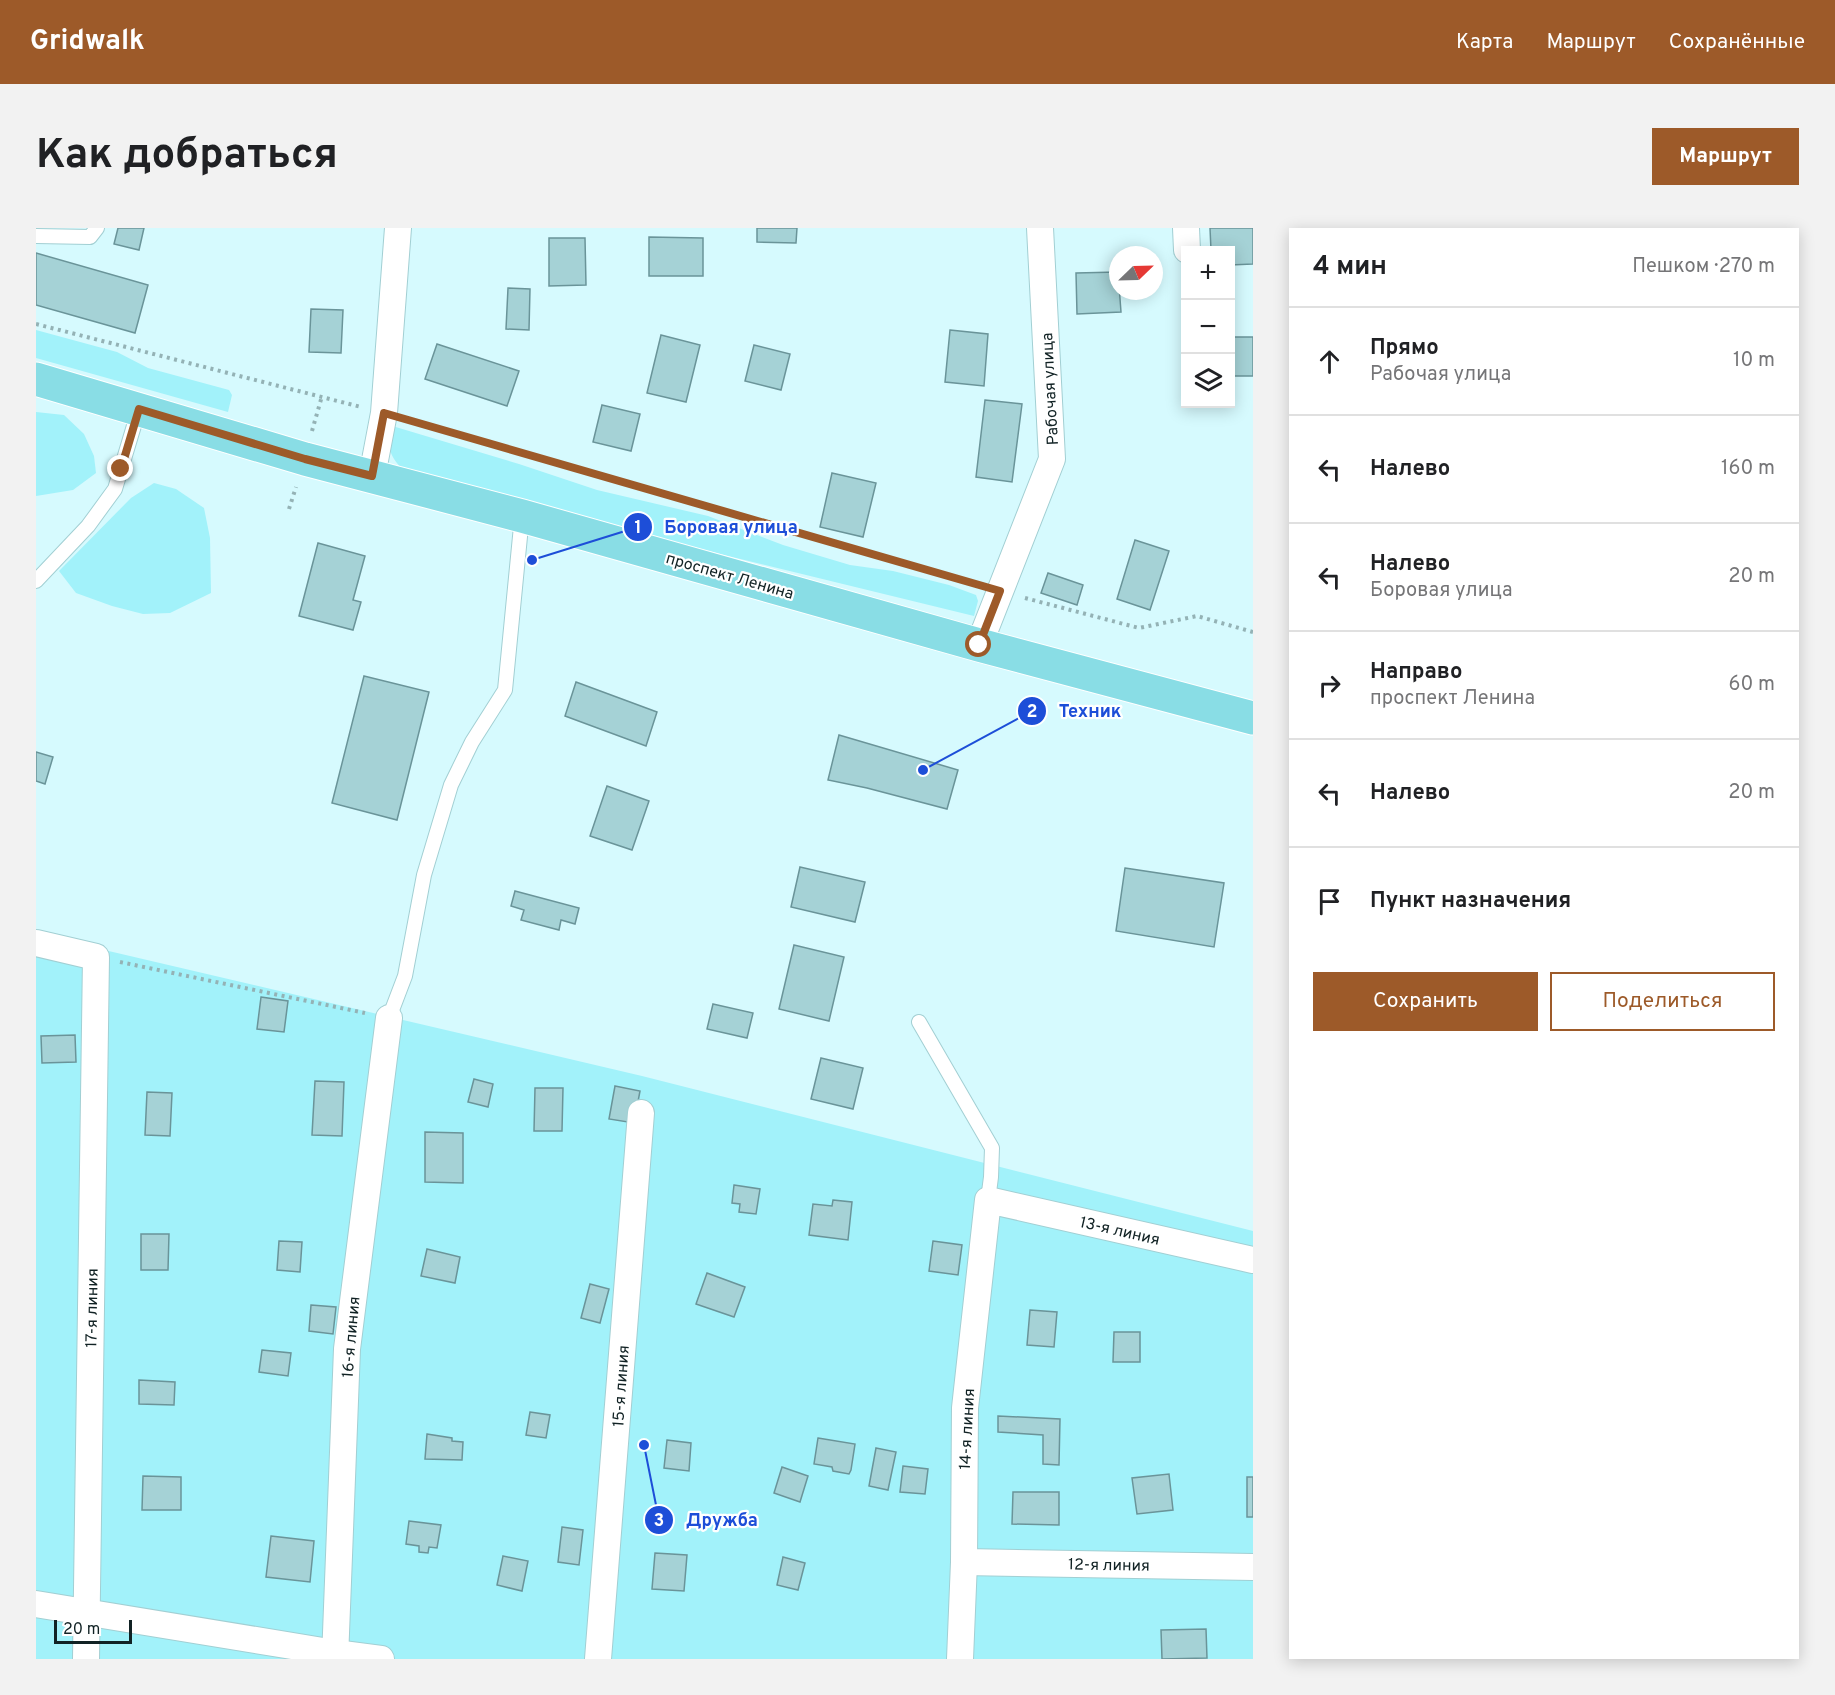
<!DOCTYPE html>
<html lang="ru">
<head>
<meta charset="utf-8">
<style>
	body { margin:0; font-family:Overpass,sans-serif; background:#f2f2f2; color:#202124 }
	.controls { position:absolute; right:18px; top:18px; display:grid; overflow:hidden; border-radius:0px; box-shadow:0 3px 15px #0003 }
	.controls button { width:54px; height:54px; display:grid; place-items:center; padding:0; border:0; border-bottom:2px solid #e0e0e0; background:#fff; color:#202124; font:30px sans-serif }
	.compass { position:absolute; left:1073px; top:18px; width:54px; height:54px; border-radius:50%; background:#fff; box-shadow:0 3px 15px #0003; rotate:67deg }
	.scale { position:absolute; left:18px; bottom:15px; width:78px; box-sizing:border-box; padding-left:6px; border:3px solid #112224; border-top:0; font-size:16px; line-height:21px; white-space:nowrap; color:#112224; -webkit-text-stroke:4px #fff; paint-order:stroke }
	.stop { position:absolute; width:18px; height:18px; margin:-14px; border:4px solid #9d5a29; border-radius:50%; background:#fff }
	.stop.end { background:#9d5a29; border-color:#fff; box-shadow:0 2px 6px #0008 }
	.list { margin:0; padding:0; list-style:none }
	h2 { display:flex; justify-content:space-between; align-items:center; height:78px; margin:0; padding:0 24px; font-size:26px }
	h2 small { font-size:20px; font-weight:400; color:#757577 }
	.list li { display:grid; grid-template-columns:39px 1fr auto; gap:18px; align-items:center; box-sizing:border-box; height:108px; padding:0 24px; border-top:2px solid #e0e0e0 }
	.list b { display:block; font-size:22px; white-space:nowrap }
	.list p { margin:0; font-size:20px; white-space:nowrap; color:#757577 }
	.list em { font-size:20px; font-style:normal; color:#757577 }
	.actions { display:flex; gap:12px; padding:18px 24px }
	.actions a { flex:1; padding:14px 0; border:2px solid #9d5a29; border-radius:0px; text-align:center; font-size:21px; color:#9d5a29 }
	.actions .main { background:#9d5a29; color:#fff }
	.icon { flex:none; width:33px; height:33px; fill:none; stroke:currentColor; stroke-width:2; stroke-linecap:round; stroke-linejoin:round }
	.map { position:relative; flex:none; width:1217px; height:1431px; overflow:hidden; border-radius:0px }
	header { display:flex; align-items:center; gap:36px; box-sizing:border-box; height:84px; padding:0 30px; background:#9d5a29; color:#fff }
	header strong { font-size:28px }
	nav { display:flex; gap:33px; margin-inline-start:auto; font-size:21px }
	.intro { display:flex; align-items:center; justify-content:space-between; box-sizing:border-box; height:144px; padding:0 36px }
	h1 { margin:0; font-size:42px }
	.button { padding:15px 27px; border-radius:0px; background:#9d5a29; color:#fff; font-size:21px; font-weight:700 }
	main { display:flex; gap:36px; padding:0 36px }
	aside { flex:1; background:#fff; border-radius:0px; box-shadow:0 3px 15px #0003 }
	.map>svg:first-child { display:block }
	.green { fill:#a2f2fa }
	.building { fill:#a5d2d6; stroke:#6a9499; stroke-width:1.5 }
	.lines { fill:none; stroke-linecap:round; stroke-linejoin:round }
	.lane-casing { stroke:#a2cfd3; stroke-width:16 }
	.street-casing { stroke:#a2cfd3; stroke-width:28 }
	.primary-casing { stroke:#fff; stroke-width:35 }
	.path { stroke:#94b2b5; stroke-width:4; stroke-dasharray:3 4.5; stroke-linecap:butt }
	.lane { stroke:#fff; stroke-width:14 }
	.street { stroke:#fff; stroke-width:26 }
	.primary { stroke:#89dde5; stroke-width:33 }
	.route { stroke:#9d5a29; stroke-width:8 }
	.labels { text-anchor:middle; stroke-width:4.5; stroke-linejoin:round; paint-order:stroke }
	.street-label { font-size:16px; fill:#112224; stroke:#fff }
	.leader { fill:none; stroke:#1d4ed8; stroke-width:2 }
	.callout-dot { fill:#1d4ed8; stroke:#fff; stroke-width:2 }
	.mark-label { font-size:18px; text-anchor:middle; font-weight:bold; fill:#fff }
	.callout-label { font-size:18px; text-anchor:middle; font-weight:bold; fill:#1d4ed8; stroke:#fff; stroke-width:4.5; stroke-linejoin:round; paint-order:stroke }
</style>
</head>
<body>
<header>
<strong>Gridwalk</strong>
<nav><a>Карта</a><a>Маршрут</a><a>Сохранённые</a></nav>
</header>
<div class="intro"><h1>Как добраться</h1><a class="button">Маршрут</a></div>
<main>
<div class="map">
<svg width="1217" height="1431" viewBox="0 0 1217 1431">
	<rect width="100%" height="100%" fill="#d6fafe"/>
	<!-- green -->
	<g class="green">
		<polygon points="0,102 81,124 112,140 193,162 196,167 192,184 0,130"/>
		<polygon points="0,184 28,187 48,206 58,228 60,245 37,262 0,268"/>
		<path d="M353 197 483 236 561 262 672 288 747 317 814 337 857 343 913 357 940 367 942 373 938 388 692 328 368 243C352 226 352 220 353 197Z"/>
		<polygon points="118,255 140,261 168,280 174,310 175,365 134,385 107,386 76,378 40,365 23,343 95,270"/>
		<polygon points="0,706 606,848 1217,1003 1217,1431 0,1431"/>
	</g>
	<!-- building -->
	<g class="building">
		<polygon points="82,0 108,0 103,22 78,16"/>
		<polygon points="721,0 761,0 760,15 721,14"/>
		<polygon points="1174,0 1217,0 1217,36 1194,37 1194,22 1175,22"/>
		<polygon points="613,9 667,10 667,48 613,48"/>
		<polygon points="513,10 549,10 550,57 513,58"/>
		<polygon points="0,25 112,57 99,105 0,77"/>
		<polygon points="1082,44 1085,84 1041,86 1040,45"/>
		<polygon points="472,60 494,61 493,102 470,101"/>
		<polygon points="275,81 307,82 305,125 273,124"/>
		<polygon points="914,102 952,106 948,158 909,154"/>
		<polygon points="625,107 664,117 650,174 611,165"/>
		<rect x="1194" y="109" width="23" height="39"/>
		<polygon points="401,116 483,143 471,178 389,151"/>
		<polygon points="718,117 754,126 745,162 709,153"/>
		<polygon points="949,172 986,176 976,254 940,249"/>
		<polygon points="566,177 604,186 595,223 557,214"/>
		<polygon points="796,245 840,255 827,309 784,299"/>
		<polygon points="1099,312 1133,323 1114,382 1081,371"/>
		<polygon points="282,315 329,328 317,372 325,374 317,402 263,388"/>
		<polygon points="1012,345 1047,357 1041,377 1005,365"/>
		<polygon points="328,448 393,464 361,592 296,575"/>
		<polygon points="540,454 621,484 610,518 529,488"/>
		<polygon points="803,507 922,542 911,581 831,560 792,552"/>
		<polygon points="0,524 17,529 9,556 0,553"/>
		<polygon points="571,558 613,573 596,622 554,608"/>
		<polygon points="764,639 829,654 819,694 755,679"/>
		<polygon points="1089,640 1188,655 1178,719 1080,703"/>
		<polygon points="479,663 543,680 539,696 525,692 523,702 485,692 488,682 475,678"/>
		<polygon points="758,717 808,729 793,793 743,781"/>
		<polygon points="225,769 252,773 248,804 221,801"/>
		<polygon points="677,776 717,785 711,810 671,801"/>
		<polygon points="39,807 40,834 6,835 5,808"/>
		<polygon points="785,830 827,840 817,881 775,871"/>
		<polygon points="438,851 457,856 452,879 432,874"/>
		<polygon points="279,853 308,854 306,908 276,907"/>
		<polygon points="579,858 604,863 598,895 573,891"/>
		<polygon points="499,860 527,860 526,903 498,903"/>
		<polygon points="111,864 136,865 134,908 109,907"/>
		<polygon points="389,904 427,905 427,955 389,954"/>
		<polygon points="698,957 724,961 720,986 703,984 704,976 696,975"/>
		<polygon points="797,972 816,974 812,1012 773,1007 777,976 796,978"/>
		<polygon points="105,1006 133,1006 132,1042 105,1042"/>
		<polygon points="243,1013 266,1014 264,1044 241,1042"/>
		<polygon points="897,1013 926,1017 922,1047 893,1043"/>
		<polygon points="391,1021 424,1029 419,1055 385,1048"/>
		<polygon points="671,1045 709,1059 698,1089 660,1076"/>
		<polygon points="554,1056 573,1061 564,1095 545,1090"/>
		<polygon points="275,1077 300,1079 297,1106 273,1103"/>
		<polygon points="994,1082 1021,1084 1018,1119 991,1117"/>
		<polygon points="1078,1104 1104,1104 1104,1134 1077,1134"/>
		<polygon points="226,1122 255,1125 252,1148 223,1144"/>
		<polygon points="103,1152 139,1154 138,1177 103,1176"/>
		<polygon points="494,1184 514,1187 510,1210 490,1207"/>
		<polygon points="962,1188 1024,1191 1023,1237 1007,1236 1007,1207 962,1204"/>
		<polygon points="391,1206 416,1210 416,1213 427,1214 426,1232 389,1231"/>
		<polygon points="782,1210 819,1216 815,1242 813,1246 797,1243 796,1239 778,1236"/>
		<polygon points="631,1212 655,1215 653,1243 628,1240"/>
		<polygon points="840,1220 860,1224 852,1262 833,1258"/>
		<polygon points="867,1238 892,1241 889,1266 864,1264"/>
		<polygon points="746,1239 772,1248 764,1274 738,1265"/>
		<polygon points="1133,1246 1137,1282 1101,1286 1096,1250"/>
		<polygon points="107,1248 145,1249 145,1282 106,1282"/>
		<rect x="1211" y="1249" width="6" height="40"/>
		<polygon points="977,1264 1023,1264 1023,1297 976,1296"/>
		<polygon points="373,1293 405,1297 401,1320 393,1319 392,1325 383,1324 383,1318 370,1316"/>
		<polygon points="526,1299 547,1302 543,1337 522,1334"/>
		<polygon points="235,1308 278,1313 274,1354 230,1349"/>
		<polygon points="619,1325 651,1327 648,1363 616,1361"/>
		<polygon points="467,1328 492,1333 486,1363 461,1357"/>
		<polygon points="747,1329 769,1335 762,1362 741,1357"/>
		<polygon points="1170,1401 1171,1430 1126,1431 1125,1402"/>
	</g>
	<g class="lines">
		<defs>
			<g id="lane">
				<polyline points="0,8 54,9 61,0"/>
				<polyline points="0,353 52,298 79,261 103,181"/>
				<polyline points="353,790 369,748 388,647 415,557 436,514 469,462 486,288"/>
				<polyline points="883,794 956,920 955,949 952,972"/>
			</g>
			<g id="street">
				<polyline points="1150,0 1151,22"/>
				<polyline points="336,248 348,185 362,0"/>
				<polyline points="943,417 1016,231 1004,0"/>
				<polyline points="0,715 60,729 50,1431"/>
				<polyline points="928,1334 1217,1339"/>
				<polyline points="0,1376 299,1425 345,1431"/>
				<polyline points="299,1431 311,1121 353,790"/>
				<polyline points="562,1431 605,885"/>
				<polyline points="924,1431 928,1334 929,1180 952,972 1217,1032"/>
			</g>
			<polyline id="primary" points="0,151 269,231 486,288 943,417 1217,490"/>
		</defs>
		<!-- lane casing -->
		<use href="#lane" class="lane-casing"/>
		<!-- street casing -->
		<use href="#street" class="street-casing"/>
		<!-- primary casing -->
		<use href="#primary" class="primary-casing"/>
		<!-- path -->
		<g class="path">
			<polyline points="0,96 325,179"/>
			<polyline points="373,192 942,356"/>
			<polyline points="276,203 286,168"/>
			<polyline points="253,281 260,259"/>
			<polyline points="989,370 1103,400 1161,388 1217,404"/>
			<polyline points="84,734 329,785"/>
		</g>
		<!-- lane -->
		<use href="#lane" class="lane"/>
		<!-- street -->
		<use href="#street" class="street"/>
		<!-- primary -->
		<use href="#primary" class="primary"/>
	</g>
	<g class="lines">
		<!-- route -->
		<polyline class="route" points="85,241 103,181 269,231 336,248 348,185 964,363 943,417"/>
	</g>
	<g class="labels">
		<!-- street labels -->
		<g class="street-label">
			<text transform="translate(1013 161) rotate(-93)" y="6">Рабочая улица</text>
			<text transform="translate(694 347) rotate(16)" y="6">проспект Ленина</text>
			<text transform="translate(1084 1002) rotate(13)" y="6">13-я линия</text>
			<text transform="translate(55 1080) rotate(-89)" y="6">17-я линия</text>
			<text transform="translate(314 1109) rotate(-85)" y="6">16-я линия</text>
			<text transform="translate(584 1158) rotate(-86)" y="6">15-я линия</text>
			<text transform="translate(930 1201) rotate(-87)" y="6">14-я линия</text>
			<text transform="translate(1073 1336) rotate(1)" y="6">12-я линия</text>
		</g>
	</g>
	<!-- callouts -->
	<path class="leader" d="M496 332L602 299M887 542L996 483M608 1217L623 1292"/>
	<g class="callout-dot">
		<circle cx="496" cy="332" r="6"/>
		<circle cx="887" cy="542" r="6"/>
		<circle cx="608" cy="1217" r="6"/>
		<circle cx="602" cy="299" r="15"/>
		<circle cx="996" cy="483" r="15"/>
		<circle cx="623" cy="1292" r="15"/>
	</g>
	<g class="mark-label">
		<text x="602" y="305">1</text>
		<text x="996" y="489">2</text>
		<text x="623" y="1298">3</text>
	</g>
	<g class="callout-label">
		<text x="695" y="305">Боровая улица</text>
		<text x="1054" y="489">Техник</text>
		<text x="686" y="1298">Дружба</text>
	</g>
</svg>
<div class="controls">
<button>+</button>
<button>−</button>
<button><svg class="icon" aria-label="layers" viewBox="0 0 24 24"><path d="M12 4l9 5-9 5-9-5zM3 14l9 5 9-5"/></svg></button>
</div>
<svg class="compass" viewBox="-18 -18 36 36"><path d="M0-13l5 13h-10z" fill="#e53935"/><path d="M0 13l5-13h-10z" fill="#757577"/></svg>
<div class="scale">20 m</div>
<div class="stop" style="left:943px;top:417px"></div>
<div class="stop end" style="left:85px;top:241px"></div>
</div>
<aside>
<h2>4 мин<small>Пешком · 270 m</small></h2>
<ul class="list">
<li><svg class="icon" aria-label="ahead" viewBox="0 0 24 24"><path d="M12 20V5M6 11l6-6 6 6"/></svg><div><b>Прямо</b><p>Рабочая улица</p></div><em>10 m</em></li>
<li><svg class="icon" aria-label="left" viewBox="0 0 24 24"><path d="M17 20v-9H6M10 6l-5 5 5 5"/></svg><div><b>Налево</b></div><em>160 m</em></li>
<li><svg class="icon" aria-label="left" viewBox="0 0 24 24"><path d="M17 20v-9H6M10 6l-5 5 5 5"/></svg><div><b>Налево</b><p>Боровая улица</p></div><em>20 m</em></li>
<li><svg class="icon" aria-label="right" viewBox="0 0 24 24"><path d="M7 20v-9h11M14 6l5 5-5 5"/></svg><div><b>Направо</b><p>проспект Ленина</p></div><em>60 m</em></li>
<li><svg class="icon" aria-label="left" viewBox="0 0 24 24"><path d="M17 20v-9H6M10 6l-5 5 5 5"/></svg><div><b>Налево</b></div><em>20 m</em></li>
<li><svg class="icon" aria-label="arrive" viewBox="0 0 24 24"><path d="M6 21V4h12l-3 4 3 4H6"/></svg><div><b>Пункт назначения</b></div></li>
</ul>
<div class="actions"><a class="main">Сохранить</a><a>Поделиться</a></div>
</aside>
</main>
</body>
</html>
